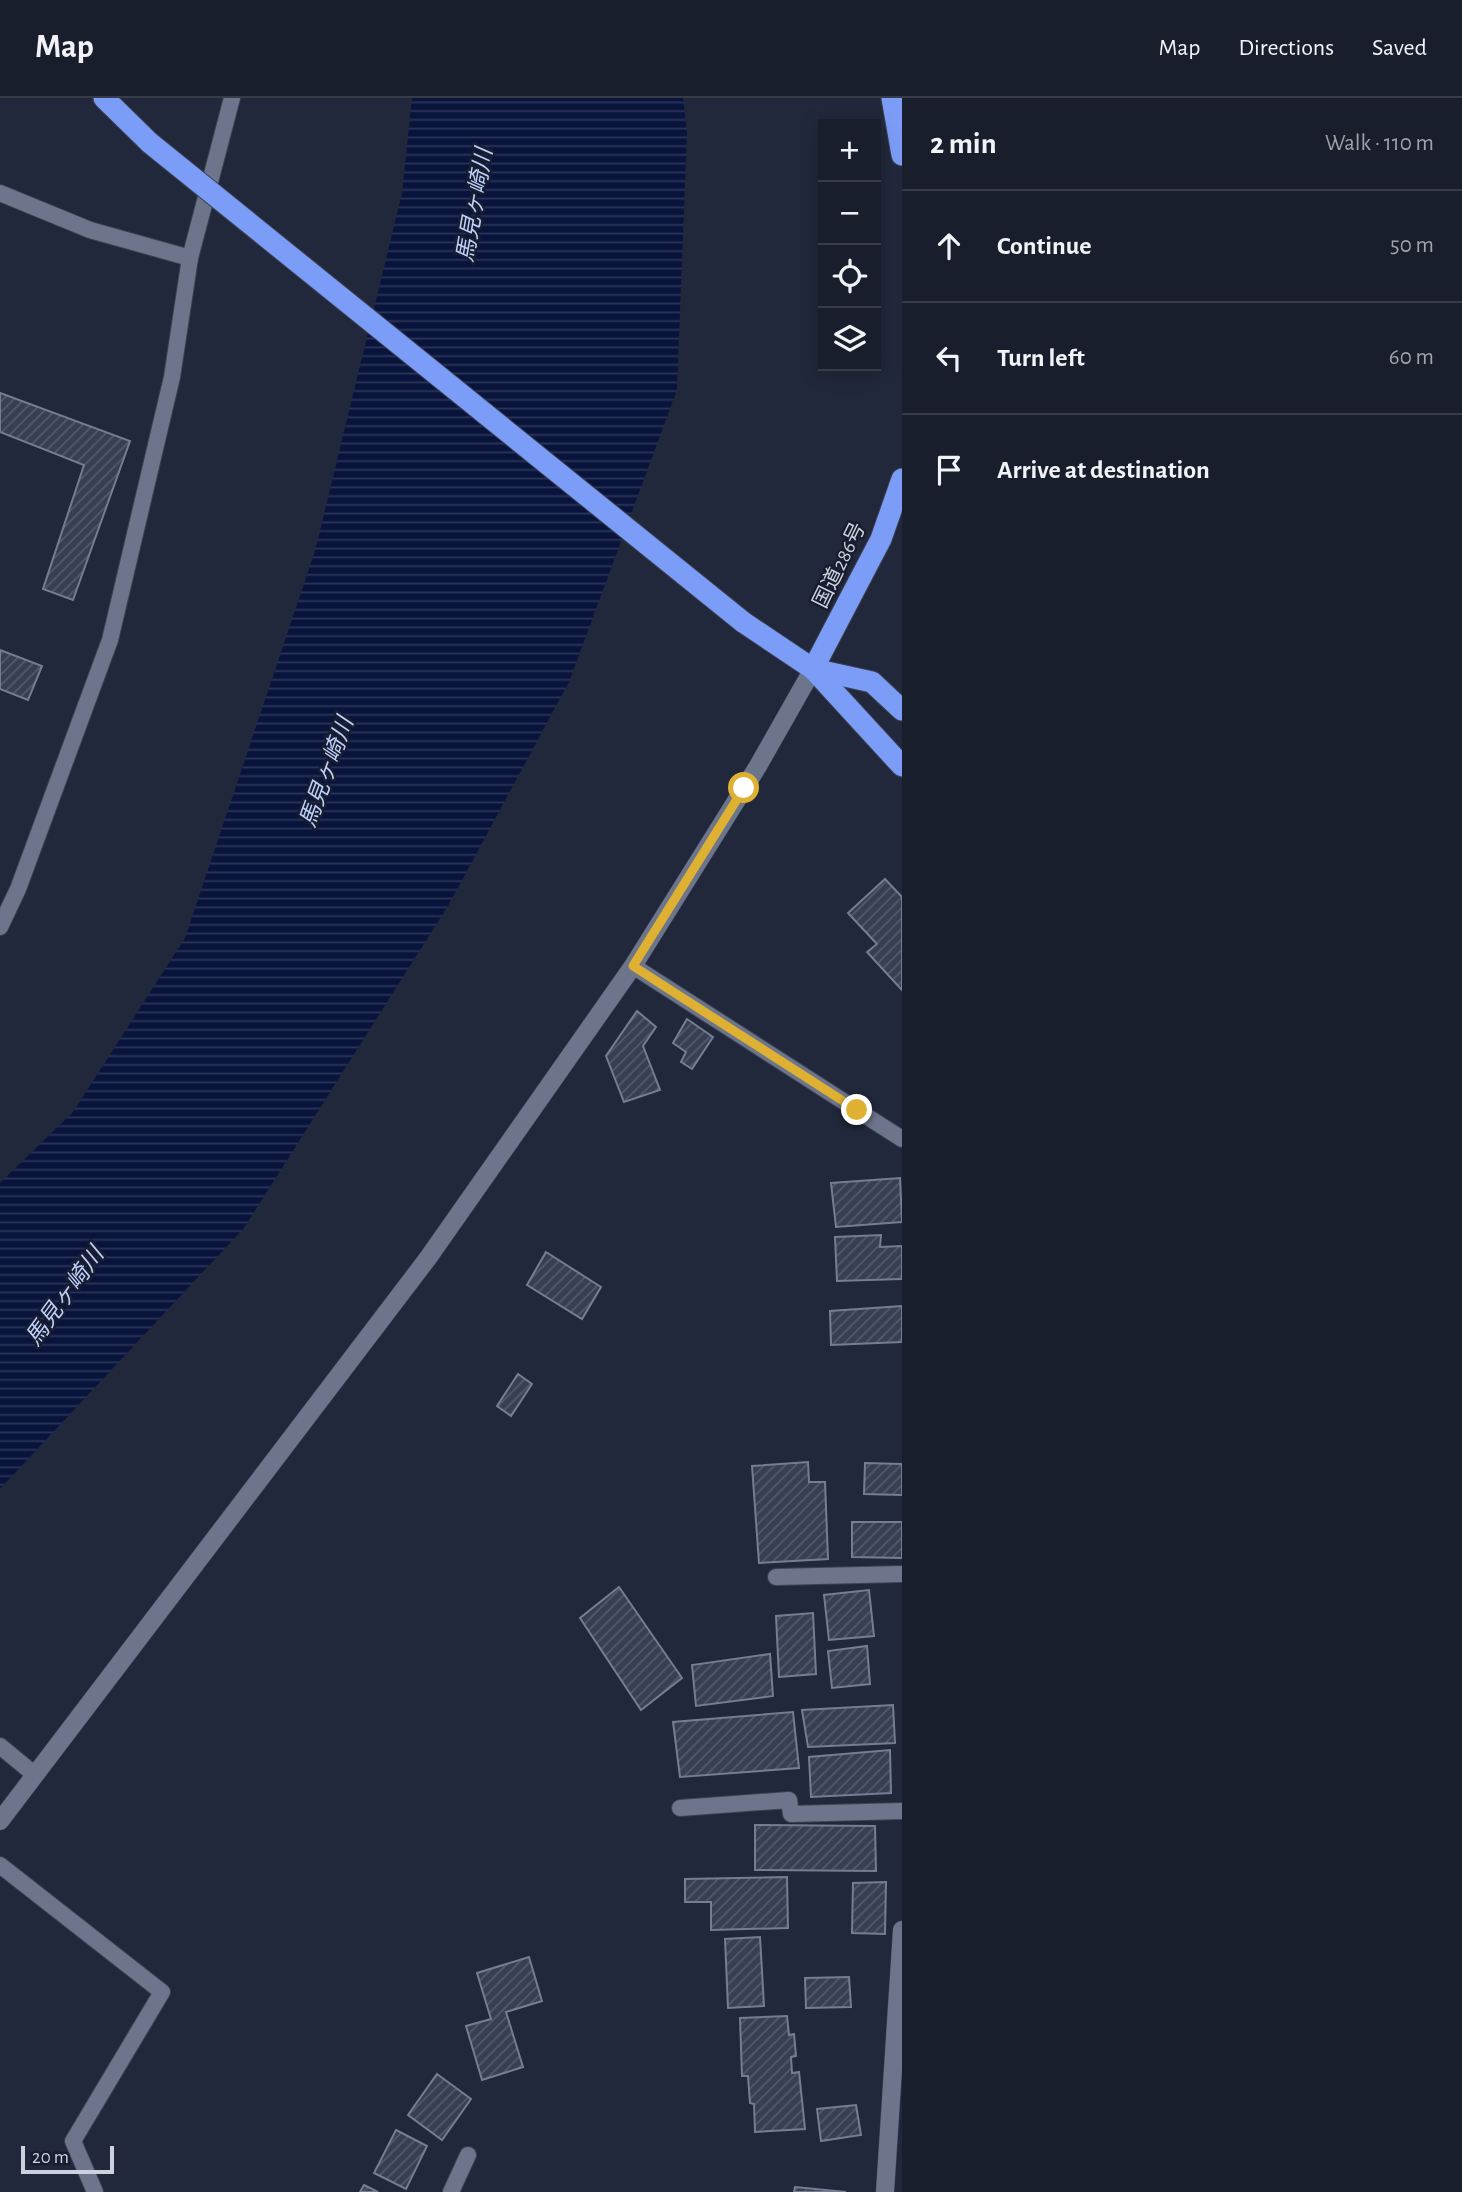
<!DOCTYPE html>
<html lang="en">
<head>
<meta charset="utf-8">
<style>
	body { margin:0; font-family:"Alegreya Sans","Noto Sans JP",sans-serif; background:#222734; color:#f1f3f6 }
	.controls { position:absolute; right:21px; top:21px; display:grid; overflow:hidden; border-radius:0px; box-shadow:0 4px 18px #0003 }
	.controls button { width:63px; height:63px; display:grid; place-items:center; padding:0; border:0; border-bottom:2px solid #373c48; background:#191e2c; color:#f1f3f6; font:35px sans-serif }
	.scale { position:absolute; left:21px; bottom:18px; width:93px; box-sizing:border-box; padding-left:7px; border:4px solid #ccd1dd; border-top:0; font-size:19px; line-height:24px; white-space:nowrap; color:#ccd1dd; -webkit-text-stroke:5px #181e30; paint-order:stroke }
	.stop { position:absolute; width:21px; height:21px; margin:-16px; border:5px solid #deb133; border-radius:50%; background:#fff }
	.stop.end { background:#deb133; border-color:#fff; box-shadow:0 2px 7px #0008 }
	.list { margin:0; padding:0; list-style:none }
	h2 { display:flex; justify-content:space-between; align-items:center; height:91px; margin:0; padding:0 28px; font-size:30px }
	h2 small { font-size:23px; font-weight:400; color:#9fa2a9 }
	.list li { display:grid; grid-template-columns:46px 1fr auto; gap:21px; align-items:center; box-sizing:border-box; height:112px; padding:0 28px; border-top:2px solid #373c48 }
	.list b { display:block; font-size:26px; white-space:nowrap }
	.list em { font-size:23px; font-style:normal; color:#9fa2a9 }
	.icon { flex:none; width:38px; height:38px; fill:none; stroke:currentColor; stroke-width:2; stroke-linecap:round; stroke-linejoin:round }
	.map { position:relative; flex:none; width:902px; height:2094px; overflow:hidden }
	header { display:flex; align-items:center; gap:42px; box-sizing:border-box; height:98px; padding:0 35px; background:#191e2c; border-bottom:2px solid #373c48 }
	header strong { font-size:33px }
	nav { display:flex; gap:38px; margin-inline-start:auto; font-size:24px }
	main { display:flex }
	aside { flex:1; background:#191e2c }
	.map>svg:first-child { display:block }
	.water { fill:url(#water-rules) }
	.building { fill:url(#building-hatch); stroke:#747d94; stroke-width:2 }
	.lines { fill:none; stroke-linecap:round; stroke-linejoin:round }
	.lane-casing { stroke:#3d4252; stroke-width:18 }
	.street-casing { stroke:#3d4252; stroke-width:19 }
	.secondary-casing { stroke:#3d4252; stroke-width:19 }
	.highway-casing { stroke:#3d4252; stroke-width:23 }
	.lane { stroke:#6c758b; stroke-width:16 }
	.street { stroke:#6c758b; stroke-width:18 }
	.secondary { stroke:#6c758b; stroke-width:18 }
	.highway { stroke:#7c9df7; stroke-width:21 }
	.highway-bridge-casing { stroke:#3d4252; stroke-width:23; stroke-linecap:butt }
	.highway-bridge { stroke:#7c9df7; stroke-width:21 }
	.route { stroke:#deb133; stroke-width:9 }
	.labels { text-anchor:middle; stroke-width:5; stroke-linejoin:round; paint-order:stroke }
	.street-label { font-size:21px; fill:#ccd1dd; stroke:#181e30 }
	.water-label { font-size:23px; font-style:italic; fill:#bdcffc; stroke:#181e30 }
</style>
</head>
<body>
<header>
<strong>Map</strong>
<nav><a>Map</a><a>Directions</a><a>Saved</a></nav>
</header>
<main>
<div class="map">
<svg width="902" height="2094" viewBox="0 0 902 2094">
	<defs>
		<pattern id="water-rules" width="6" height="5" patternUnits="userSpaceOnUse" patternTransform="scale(1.75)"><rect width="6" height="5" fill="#09143c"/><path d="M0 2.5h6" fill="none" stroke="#2c3558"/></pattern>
		<pattern id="building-hatch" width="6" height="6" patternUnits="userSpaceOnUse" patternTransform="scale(1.75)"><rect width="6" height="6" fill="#373f53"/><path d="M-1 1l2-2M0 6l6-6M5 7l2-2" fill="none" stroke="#535a6b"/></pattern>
	</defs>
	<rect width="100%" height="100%" fill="#21283b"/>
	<!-- water -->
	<polygon class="water" points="412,0 683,0 687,34 677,292 569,584 448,808 244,1130 0,1391 0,1085 73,1014 185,840 315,453 402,95"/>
	<!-- building -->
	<g class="building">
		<polygon points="0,295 130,343 73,502 43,491 84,367 0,334"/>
		<polygon points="0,552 42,568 28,602 0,591"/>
		<polygon points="885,781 902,799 902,892 867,854 877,846 848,815"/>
		<polygon points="637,913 656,929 643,948 660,992 624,1004 606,958"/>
		<polygon points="687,921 713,939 692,971 681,964 686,954 673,945"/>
		<polygon points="900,1080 902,1124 836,1129 831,1085"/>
		<polygon points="881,1137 880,1149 902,1148 902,1181 837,1183 835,1139"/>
		<polygon points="546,1154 601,1189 582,1221 527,1187"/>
		<polygon points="902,1208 902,1244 831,1247 830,1213"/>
		<polygon points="518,1276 532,1286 511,1318 497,1308"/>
		<polygon points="808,1364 809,1384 825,1384 828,1461 759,1465 752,1368"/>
		<polygon points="865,1365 902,1366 902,1397 864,1396"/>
		<polygon points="852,1424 902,1424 902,1460 852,1459"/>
		<polygon points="619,1489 682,1580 641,1612 580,1520"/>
		<polygon points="869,1492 874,1538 829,1542 824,1497"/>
		<polygon points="813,1515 816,1576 779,1579 776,1518"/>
		<polygon points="867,1548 870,1586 832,1590 828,1553"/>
		<polygon points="770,1556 773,1598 696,1608 692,1567"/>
		<polygon points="893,1607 895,1645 808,1649 802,1612"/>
		<polygon points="793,1614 799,1670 680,1679 673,1624"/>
		<polygon points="890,1652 891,1695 811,1699 809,1659"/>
		<polygon points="755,1727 875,1728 876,1773 755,1772"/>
		<polygon points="787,1779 788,1830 711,1832 711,1804 685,1804 685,1781"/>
		<polygon points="886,1784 885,1836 852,1835 853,1785"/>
		<polygon points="760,1839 764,1908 728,1910 725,1841"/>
		<polygon points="529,1859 542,1903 506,1914 523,1969 482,1982 466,1928 491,1921 477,1875"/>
		<polygon points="849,1879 851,1909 806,1910 805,1880"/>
		<polygon points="787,1918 789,1937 794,1936 796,1958 791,1959 792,1975 799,1974 805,2031 755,2034 754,2006 750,2005 748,1978 742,1978 740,1920"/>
		<polygon points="437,1976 471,2001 442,2042 408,2017"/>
		<polygon points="856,2007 861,2037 821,2043 817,2011"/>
		<polygon points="396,2032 427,2048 406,2091 374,2075"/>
		<polygon points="364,2087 378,2094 360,2094"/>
		<polygon points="795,2089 846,2094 794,2094"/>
	</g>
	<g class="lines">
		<defs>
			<g id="lane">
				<polyline points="0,95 90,132 190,160"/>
				<polyline points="0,829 18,791 110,542 172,279 190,160 232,0"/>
				<polyline points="633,868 902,1041"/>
				<polyline points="776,1479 902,1476"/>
				<polyline points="0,1648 35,1677"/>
				<polyline points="680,1710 789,1702 791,1716 902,1713"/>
				<polyline points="0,1767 162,1894 73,2043 95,2094"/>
				<polyline points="451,2094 468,2057"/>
			</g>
			<polyline id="street" points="885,2094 902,1832"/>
			<polyline id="secondary" points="0,1723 428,1160 633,868 758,668 813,571"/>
			<g id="highway">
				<polyline points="104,0 150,45"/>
				<polyline points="892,0 902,57"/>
				<polyline points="743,524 813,571 902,668"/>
				<polyline points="813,571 881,441 902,381"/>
				<polyline points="813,571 872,584 902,612"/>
			</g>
		</defs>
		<!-- lane casing -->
		<use href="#lane" class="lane-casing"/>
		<!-- street casing -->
		<use href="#street" class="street-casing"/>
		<!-- secondary casing -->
		<use href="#secondary" class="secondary-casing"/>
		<!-- highway casing -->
		<use href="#highway" class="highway-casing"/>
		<!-- lane -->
		<use href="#lane" class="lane"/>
		<!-- street -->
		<use href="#street" class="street"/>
		<!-- secondary -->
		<use href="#secondary" class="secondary"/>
		<!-- highway -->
		<use href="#highway" class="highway"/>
		<defs>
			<polyline id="highway-bridge" points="150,45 743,524"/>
		</defs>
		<!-- highway-bridge casing -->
		<use href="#highway-bridge" class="highway-bridge-casing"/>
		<!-- highway-bridge -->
		<use href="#highway-bridge" class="highway-bridge"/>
	</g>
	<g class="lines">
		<!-- route -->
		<polyline class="route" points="744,690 633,868 857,1012"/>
	</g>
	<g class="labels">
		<!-- street labels -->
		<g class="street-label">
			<text transform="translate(839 467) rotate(-64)" y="7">国道286号</text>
		</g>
		<!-- water labels -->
		<g class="water-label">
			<text transform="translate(474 107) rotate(-80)" y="8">馬見ヶ崎川</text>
			<text transform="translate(326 674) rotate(-70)" y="8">馬見ヶ崎川</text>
			<text transform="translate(64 1198) rotate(-54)" y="8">馬見ヶ崎川</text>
		</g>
	</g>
</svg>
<div class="controls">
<button>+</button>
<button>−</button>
<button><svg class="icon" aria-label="locate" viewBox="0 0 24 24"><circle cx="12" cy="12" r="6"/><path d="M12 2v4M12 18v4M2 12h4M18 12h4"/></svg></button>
<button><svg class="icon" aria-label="layers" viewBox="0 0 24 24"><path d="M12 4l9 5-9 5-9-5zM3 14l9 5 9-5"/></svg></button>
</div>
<div class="scale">20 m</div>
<div class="stop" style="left:744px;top:690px"></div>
<div class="stop end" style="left:857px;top:1012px"></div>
</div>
<aside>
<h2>2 min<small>Walk · 110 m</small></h2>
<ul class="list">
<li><svg class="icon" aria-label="ahead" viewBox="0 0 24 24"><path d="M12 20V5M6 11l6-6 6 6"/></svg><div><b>Continue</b></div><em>50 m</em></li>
<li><svg class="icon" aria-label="left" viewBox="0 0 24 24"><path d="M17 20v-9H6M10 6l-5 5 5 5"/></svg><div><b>Turn left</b></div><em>60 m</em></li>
<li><svg class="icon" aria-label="arrive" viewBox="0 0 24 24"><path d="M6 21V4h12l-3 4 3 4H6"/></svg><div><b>Arrive at destination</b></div></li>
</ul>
</aside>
</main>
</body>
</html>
